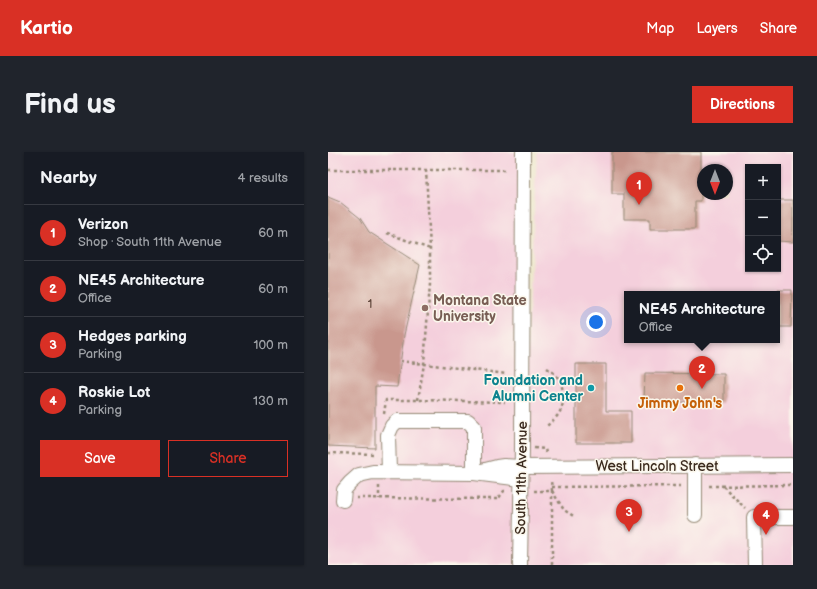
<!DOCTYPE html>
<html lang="en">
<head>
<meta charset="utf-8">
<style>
	body { margin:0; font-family:"Balsamiq Sans",sans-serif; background:#20242c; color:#f1f3f6 }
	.controls { position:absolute; right:12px; top:12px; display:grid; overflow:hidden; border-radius:0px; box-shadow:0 1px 3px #0004 }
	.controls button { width:36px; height:36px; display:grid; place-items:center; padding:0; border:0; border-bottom:1px solid #363941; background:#171b24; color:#f1f3f6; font:20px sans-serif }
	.compass { position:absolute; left:369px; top:12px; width:36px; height:36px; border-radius:50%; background:#171b24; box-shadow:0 1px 3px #0004; rotate:180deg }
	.you { position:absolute; left:268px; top:170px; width:14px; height:14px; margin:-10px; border:3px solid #fff; border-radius:50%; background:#1a73e8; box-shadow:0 0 0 6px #1a73e833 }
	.badge { display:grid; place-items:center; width:26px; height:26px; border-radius:50%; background:#d93025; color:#fff; font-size:13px; font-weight:700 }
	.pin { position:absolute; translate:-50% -33px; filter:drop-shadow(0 1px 2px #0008) }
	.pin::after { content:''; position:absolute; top:21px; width:14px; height:12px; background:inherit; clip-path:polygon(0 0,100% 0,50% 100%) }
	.popup { position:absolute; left:296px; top:139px; width:156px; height:52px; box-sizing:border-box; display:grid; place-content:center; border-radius:0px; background:#171b24; filter:drop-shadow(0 1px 3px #0005); font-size:13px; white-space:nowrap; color:#9ea1a6 }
	.popup b { font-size:15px; color:#f1f3f6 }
	.popup::after { content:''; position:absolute; left:50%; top:100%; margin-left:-8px; border:8px solid transparent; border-top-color:#171b24 }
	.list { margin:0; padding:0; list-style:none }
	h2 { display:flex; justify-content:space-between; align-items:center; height:52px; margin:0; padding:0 16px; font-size:17px }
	h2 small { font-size:13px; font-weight:400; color:#9ea1a6 }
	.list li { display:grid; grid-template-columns:26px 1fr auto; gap:12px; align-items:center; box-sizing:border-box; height:56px; padding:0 16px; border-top:1px solid #363941 }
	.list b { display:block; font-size:15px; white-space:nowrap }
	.list p { margin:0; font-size:13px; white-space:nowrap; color:#9ea1a6 }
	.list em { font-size:13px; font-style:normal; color:#9ea1a6 }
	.actions { display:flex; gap:8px; padding:12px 16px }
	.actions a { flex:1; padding:9px 0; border:1px solid #d93025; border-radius:0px; text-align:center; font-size:14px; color:#d93025 }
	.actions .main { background:#d93025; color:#fff }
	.icon { flex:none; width:22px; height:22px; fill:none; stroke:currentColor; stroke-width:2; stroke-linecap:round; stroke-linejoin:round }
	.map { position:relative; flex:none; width:465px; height:413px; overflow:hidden; border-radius:0px }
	header { display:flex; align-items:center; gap:24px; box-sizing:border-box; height:56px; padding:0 20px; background:#d93025; color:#fff }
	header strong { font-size:19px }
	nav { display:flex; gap:22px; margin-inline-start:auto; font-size:14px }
	.intro { display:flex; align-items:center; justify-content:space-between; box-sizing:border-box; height:96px; padding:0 24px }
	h1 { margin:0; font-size:28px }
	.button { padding:10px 18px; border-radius:0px; background:#d93025; color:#fff; font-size:14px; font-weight:700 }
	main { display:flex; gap:24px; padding:0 24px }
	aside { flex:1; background:#171b24; border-radius:0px; box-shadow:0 1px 3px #0004 }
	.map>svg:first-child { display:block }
	.built { fill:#f4cfdc; fill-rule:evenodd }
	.building { fill:#c9978d }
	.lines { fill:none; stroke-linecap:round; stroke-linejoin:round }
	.minor-casing { stroke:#948874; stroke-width:16 }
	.path { stroke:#948874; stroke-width:2.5; stroke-dasharray:3 3; stroke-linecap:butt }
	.minor { stroke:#fff; stroke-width:14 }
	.education-dot { fill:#8d6e63; stroke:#fbf7ec; stroke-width:1.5 }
	.culture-dot { fill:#0f9aa8; stroke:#fbf7ec; stroke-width:1.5 }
	.food-dot { fill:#e8710a; stroke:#fbf7ec; stroke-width:1.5 }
	.labels { text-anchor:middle; stroke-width:3; stroke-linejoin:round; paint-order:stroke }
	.number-label { font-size:12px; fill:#5e453a }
	.education-label { font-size:14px; font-weight:bold; fill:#785e54; stroke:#fbf7ec; text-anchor:start }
	.culture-label { font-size:14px; font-weight:bold; fill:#0d838f; stroke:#fbf7ec; text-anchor:end }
	.food-label { font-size:14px; font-weight:bold; fill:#c56008; stroke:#fbf7ec }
	.street-label { font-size:14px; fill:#3b2a1e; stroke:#fbf7ec }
</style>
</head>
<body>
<header>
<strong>Kartio</strong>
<nav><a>Map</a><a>Layers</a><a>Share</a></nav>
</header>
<div class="intro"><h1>Find us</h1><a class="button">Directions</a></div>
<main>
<aside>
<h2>Nearby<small>4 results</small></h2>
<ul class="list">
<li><span class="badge">1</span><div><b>Verizon</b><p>Shop · South 11th Avenue</p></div><em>60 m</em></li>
<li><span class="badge">2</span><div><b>NE45 Architecture</b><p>Office</p></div><em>60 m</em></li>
<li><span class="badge">3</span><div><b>Hedges parking</b><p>Parking</p></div><em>100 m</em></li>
<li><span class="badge">4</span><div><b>Roskie Lot</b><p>Parking</p></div><em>130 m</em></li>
</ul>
<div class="actions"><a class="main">Save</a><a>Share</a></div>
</aside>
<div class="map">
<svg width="465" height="413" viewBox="0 0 465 413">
	<rect width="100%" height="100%" fill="#fbf7ec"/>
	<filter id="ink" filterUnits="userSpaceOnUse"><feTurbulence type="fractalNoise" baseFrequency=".025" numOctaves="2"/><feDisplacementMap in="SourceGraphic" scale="8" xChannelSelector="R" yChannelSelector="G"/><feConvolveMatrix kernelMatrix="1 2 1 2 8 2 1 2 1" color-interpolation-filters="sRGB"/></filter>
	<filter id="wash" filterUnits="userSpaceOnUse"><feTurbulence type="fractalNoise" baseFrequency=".012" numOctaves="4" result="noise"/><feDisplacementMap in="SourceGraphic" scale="16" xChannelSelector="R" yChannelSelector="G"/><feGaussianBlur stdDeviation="0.9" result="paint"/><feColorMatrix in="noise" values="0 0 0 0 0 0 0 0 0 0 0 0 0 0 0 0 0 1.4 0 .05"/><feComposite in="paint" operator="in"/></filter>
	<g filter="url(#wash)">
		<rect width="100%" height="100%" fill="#ece6c9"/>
		<!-- built -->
		<path class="built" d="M0 0H193L194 303 209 0H465V413H0ZM420 15H450V117H420ZM375 18H399V42H375ZM299 142H449V188H299Z"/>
		<g id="blocks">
			<!-- building -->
			<g class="building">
				<polygon points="284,0 373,0 373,49 367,49 367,77 322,77 322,67 296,67 296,42 284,42"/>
				<polygon points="0,45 12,50 32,66 41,80 92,113 76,183 69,235 47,234 47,296 0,294"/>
				<polygon points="450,48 465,48 465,90 450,89"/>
				<polygon points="449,138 464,138 463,175 449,175"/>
				<polygon points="248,212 278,212 278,259 303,259 303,291 248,291"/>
				<polygon points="317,221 396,222 396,251 316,249"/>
			</g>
		</g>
	</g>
	<g filter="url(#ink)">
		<use href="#blocks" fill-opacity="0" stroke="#948874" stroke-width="1"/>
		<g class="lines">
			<defs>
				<g id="minor">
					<polyline points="367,313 367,363"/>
					<polyline points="61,320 60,283 64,274 69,269 140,269 146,275 146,321"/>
					<polyline points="146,321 169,315 176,314 193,315 465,313"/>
					<polyline points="15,348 16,338 22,331 31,323 45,320 146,321 193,327"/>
					<polyline points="192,413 194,295 195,0"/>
					<polyline points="427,413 426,365 465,365"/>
				</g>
			</defs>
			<!-- minor casing -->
			<use href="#minor" class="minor-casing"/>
			<!-- path -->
			<g class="path">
				<polyline points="0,18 178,18"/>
				<polyline points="59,81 102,97"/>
				<polyline points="72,209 179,222"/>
				<path d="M219 216C222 218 225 220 227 222 235 231 238 246 233 257 231 264 224 269 219 274"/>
				<polyline points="90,248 96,212 102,132 102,97 98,18"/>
				<polyline points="56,262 58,248 90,248 177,250"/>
				<polyline points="206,296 217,297 218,301"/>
				<polyline points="0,301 48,302"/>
				<polyline points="51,334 51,347"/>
				<polyline points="381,334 465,333"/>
				<polyline points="395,334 417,356"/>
				<polyline points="224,335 354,334"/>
				<polyline points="206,339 224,339 223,328"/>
				<polyline points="224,339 236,358 247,365"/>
				<polyline points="28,346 170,347 176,339 177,339"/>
				<polyline points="224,413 224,339"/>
			</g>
			<!-- minor -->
			<use href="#minor" class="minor"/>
		</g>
	</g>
	<!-- markers -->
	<circle class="education-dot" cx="97" cy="156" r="4"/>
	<circle class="culture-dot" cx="263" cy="236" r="4"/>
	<circle class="food-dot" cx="352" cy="236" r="4"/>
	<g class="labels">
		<!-- number labels -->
		<g class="number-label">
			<text x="42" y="156">1</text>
		</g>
		<!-- education labels -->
		<g class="education-label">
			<text x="105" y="153">Montana State<tspan x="105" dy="16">University</tspan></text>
		</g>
		<!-- culture labels -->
		<g class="culture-label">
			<text x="255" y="233">Foundation and<tspan x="255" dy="16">Alumni Center</tspan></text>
		</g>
		<!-- food labels -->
		<g class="food-label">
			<text x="352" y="256">Jimmy John's</text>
		</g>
		<!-- street labels -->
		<g class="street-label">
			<text x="329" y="319">West Lincoln Street</text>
			<text transform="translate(193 326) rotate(-89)" y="5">South 11th Avenue</text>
		</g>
	</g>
</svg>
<div class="controls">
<button>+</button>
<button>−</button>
<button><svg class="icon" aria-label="locate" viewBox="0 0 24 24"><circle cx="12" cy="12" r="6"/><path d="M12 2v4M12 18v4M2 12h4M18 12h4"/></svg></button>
</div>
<svg class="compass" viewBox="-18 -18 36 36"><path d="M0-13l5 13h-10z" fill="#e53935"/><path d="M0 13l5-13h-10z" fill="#9ea1a6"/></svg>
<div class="you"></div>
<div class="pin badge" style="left:311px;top:53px">1</div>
<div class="pin badge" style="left:374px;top:237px">2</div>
<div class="popup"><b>NE45 Architecture</b>Office</div>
<div class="pin badge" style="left:301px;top:380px">3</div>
<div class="pin badge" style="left:438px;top:383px">4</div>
</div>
</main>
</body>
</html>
